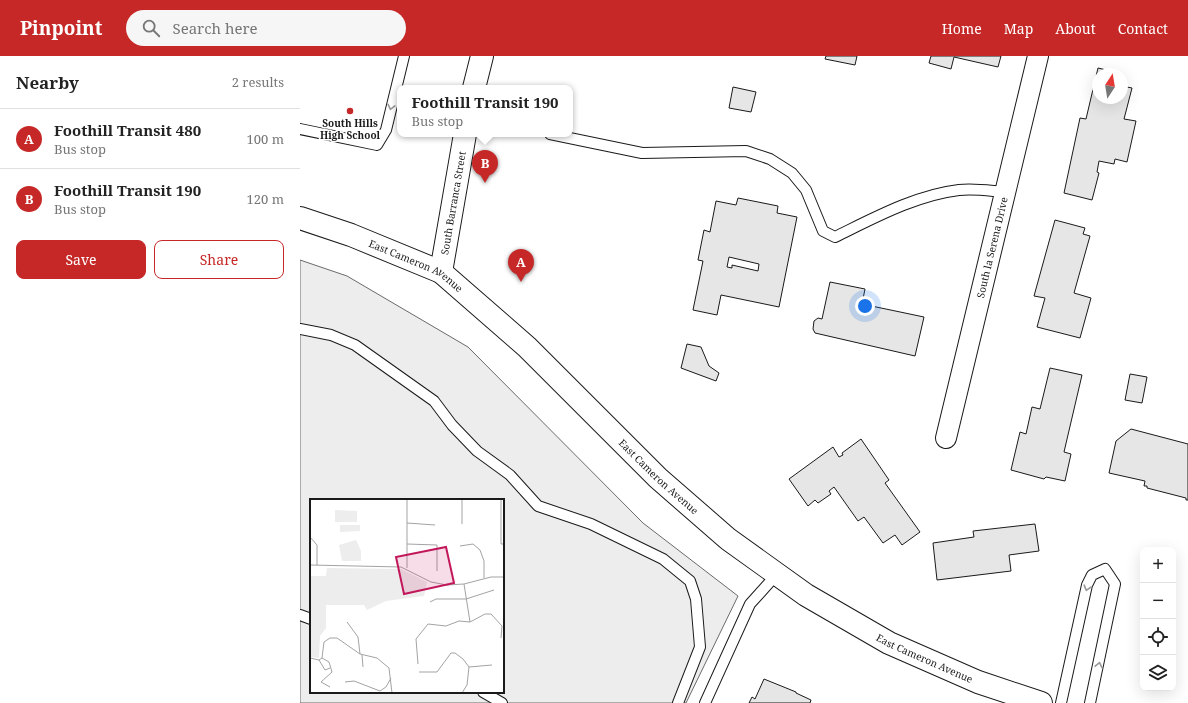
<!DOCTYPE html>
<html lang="en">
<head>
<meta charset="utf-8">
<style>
	body { margin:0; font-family:"Noto Serif",serif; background:#f6f6f6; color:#222 }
	.controls { position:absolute; right:12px; bottom:12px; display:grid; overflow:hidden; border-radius:8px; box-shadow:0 4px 16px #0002 }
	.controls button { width:36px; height:36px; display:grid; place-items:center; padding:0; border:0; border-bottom:1px solid #e0e0e0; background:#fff; color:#222; font:20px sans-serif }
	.compass { position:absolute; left:792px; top:12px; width:36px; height:36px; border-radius:50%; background:#fff; box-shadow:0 4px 16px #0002; rotate:12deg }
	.you { position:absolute; left:565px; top:250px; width:14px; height:14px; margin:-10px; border:3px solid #fff; border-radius:50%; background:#1a73e8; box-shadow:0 0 0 6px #1a73e833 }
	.badge { display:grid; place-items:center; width:26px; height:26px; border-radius:50%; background:#c62828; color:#fff; font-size:13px; font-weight:700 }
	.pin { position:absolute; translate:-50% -33px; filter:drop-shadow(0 1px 2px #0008) }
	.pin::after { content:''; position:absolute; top:21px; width:14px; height:12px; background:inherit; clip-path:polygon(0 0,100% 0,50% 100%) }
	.popup { position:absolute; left:97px; top:29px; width:176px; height:52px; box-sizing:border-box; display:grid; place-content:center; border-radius:8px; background:#fff; filter:drop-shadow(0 1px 3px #0005); font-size:13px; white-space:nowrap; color:#767676 }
	.popup b { font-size:15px; color:#222 }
	.popup::after { content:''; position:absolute; left:50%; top:100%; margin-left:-8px; border:8px solid transparent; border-top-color:#fff }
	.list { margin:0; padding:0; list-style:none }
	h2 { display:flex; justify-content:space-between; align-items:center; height:52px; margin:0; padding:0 16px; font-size:17px }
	h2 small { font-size:13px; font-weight:400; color:#767676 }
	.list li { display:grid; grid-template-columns:26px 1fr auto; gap:12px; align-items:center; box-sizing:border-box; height:60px; padding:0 16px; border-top:1px solid #e0e0e0 }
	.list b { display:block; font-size:15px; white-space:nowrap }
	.list p { margin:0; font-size:13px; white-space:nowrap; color:#767676 }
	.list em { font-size:13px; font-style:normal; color:#767676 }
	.actions { display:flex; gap:8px; padding:12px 16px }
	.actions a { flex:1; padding:9px 0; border:1px solid #c62828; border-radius:8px; text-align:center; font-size:14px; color:#c62828 }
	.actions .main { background:#c62828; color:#fff }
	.icon { flex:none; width:22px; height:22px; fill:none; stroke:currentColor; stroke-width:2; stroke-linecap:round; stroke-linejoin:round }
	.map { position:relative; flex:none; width:888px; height:647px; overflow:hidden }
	header { display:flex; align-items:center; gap:24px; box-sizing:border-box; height:56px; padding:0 20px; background:#c62828; color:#fff }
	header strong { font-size:19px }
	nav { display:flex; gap:22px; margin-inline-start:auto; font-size:14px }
	.search { width:280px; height:36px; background:#f6f6f6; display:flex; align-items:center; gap:10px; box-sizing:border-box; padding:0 14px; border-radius:22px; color:#767676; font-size:15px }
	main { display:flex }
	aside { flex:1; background:#fff }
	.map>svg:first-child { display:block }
	.built { fill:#ededed; stroke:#6a6a6a; fill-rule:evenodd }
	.building { fill:#e6e6e6; stroke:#1a1a1a; fill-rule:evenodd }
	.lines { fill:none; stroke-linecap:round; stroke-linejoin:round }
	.service-casing { stroke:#1a1a1a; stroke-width:12 }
	.minor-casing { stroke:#1a1a1a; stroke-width:22 }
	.secondary-casing { stroke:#1a1a1a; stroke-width:24 }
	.service { stroke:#fff; stroke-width:10 }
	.minor { stroke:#fff; stroke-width:20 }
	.secondary { stroke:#fff; stroke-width:22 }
	.oneway { stroke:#989898 }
	.poi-dot { fill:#c62828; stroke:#fff; stroke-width:1.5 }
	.labels { text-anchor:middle; stroke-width:3; stroke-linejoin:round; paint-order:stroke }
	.poi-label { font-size:10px; font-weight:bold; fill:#1a1a1a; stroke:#fff }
	.street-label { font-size:10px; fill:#1a1a1a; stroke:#fff }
	.inset-road { fill:none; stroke:#a3a3a3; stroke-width:1 }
	.view { fill:#c2185b; fill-opacity:0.15; stroke:#c2185b; stroke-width:2 }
	.inset-edge { fill:none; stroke:#1a1a1a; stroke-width:2 }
</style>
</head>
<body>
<header>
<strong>Pinpoint</strong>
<div class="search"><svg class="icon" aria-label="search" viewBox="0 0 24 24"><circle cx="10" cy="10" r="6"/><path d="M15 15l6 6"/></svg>Search here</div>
<nav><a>Home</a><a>Map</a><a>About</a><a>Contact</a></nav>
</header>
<main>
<aside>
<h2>Nearby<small>2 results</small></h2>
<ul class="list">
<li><span class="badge">A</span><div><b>Foothill Transit 480</b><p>Bus stop</p></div><em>100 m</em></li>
<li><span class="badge">B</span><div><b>Foothill Transit 190</b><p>Bus stop</p></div><em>120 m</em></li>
</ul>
<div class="actions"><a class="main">Save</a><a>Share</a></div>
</aside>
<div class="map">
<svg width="888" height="647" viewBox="0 0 888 647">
	<rect width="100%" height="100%" fill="#fff"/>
	<!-- built -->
	<path class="built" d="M0 204 47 220 168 291 343 467 438 540 386 647H0ZM11 444H203V636H11Z"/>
	<!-- building -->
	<g class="building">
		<polygon points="526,0 557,0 555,9 525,3"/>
		<polygon points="631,0 701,0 698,11 654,1 651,13 629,7"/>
		<polygon points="798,12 819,17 798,18 798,42 822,42 822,30 832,32 824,63 836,65 827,106 815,103 814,108 799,105 797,116 799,117 792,144 764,137 780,62 786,63"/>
		<polygon points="433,31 456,36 451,56 429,52"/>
		<path d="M438 142 478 150 477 157 497 161 479 251 421 239 417 259 393 254 403 205 398 204 404 174 410 176 416 145 436 149ZM429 201 459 208 458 215 432 209V212L427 211Z"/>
		<polygon points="755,164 785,172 783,178 790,180 774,237 791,242 780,282 737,271 745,242 734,240"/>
		<polygon points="530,226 565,233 562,248 624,261 615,300 515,277 513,273 514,265 518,262 522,263"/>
		<polygon points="387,288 401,291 409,310 419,317 416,325 381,312"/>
		<polygon points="750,312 782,319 764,396 771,398 765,425 746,421 744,423 711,414 720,376 726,378 732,351 740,353"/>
		<polygon points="830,318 847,321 842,347 825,344"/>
		<polygon points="831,373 888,388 888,444 886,444 886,442 847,432 847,430 844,430 845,425 809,417 816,385"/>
		<polygon points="561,383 589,424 585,427 620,476 602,489 595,479 583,487 564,461 558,465 534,431 529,435 531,438 518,447 515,444 508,450 489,423 533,391 539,401 543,399 542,397"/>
		<polygon points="735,468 739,495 709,499 711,515 637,524 633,487 674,481 673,475"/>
		<polygon points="464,623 496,636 496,637 511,644 510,647 449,647 452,641 455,643"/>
	</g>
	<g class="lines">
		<defs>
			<g id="service">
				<polyline points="0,73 77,89 86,74 104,0"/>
				<path d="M250 78 342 97 446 95 470 103 492 117 506 134 523 175 535 181C574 162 616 139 659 134 674 132 691 135 705 136"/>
				<polyline points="0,273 31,279 55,289 134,345 152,369 177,395 210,419 238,450 291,468 363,503 390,525 396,543 400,591 378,647"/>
				<polyline points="0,559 11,563"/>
				<polyline points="183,636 202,647"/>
				<polyline points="405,647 450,548 477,518"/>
				<polyline points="761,647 787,529 792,519 805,513 815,528 790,647"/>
			</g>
			<g id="minor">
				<path id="s1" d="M646 382 738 0"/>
			</g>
			<g id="secondary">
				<polyline points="174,32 182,0"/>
				<path id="s2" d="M0 162 51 179 141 216 227 291 358 422 428 483 506 539 589 587 678 626 741 647"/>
				<path id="s3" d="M141 216 165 78"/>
			</g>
		</defs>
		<!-- service casing -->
		<use href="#service" class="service-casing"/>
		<!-- minor casing -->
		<use href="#minor" class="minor-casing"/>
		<!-- secondary casing -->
		<use href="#secondary" class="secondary-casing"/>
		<!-- service -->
		<use href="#service" class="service"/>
		<!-- minor -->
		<use href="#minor" class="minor"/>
		<!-- secondary -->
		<use href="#secondary" class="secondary"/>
	</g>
	<!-- one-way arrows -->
	<defs><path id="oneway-chevron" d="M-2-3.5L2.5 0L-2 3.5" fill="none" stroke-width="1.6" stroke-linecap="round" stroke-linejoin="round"/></defs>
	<g class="oneway">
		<use href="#oneway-chevron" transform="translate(91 51) rotate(104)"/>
		<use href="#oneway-chevron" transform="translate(787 532) rotate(106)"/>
		<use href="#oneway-chevron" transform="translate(799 609) rotate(-77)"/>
	</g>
	<!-- markers -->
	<circle class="poi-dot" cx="50" cy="55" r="4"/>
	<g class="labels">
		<!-- poi labels -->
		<g class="poi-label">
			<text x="50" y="71">South Hills<tspan x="50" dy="12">High School</tspan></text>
		</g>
		<!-- street labels -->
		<g class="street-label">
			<text dy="4" stroke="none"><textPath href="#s3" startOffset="70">South Barranca Street</textPath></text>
			<text dy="4" stroke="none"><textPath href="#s1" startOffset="196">South la Serena Drive</textPath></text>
			<text dy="4" stroke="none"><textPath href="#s2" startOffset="126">East Cameron Avenue</textPath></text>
			<text dy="4" stroke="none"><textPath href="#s2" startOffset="450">East Cameron Avenue</textPath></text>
			<text dy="4" stroke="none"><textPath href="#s2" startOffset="774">East Cameron Avenue</textPath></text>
		</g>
	</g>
	<!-- overview -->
	<g transform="translate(10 443)">
		<rect width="194" height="194" fill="#fff"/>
		<path d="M25 11 47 12V23H25ZM30 26H50V32L30 33ZM46 41 51 52V62H32L29 46ZM17 69 91 70 117 83 114 97 76 102 57 111 54 106H16V129L10 137 9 159 0 158V77H16Z" fill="#ededed"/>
		<path class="inset-road" d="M93 0H111M152 0V25M191 0V45H194M97 24 125 26M0 38 7 46V66M97 45 127 46V72M150 47 163 45 170 51 174 62V79M0 66 91 68 121 83 137 86 154 85 181 78H194M97 69V0M154 85 160 123M120 103 126 100H156L184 91M37 123 48 138 50 155 67 159 79 169 82 194M52 156 53 168M0 159 9 161 12 159 14 143 20 139H27L50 155M12 159 19 163 22 173 11 183 20 188M9 161 15 171 20 169M108 165 106 140 118 125 136 127 149 122 160 123 175 115H181L192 127 191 139M159 168 182 166M109 173H127L141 154H145L153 160 159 168 157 186 152 194M35 183 44 182 70 192 76 188 81 179"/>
		<path class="view" d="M136 48 144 84 94 95 86 58Z"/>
		<rect width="194" height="194" class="inset-edge"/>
	</g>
</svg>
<div class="controls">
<button>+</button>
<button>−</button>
<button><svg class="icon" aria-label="locate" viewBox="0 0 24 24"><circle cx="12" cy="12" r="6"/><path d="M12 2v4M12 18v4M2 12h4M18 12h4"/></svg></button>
<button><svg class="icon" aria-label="layers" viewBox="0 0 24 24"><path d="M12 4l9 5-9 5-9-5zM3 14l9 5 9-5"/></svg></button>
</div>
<svg class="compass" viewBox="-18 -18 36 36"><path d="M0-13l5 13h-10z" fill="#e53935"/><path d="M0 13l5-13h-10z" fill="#767676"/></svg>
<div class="you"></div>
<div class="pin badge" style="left:221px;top:226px">A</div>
<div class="pin badge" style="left:185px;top:127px">B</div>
<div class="popup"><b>Foothill Transit 190</b>Bus stop</div>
</div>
</main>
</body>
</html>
